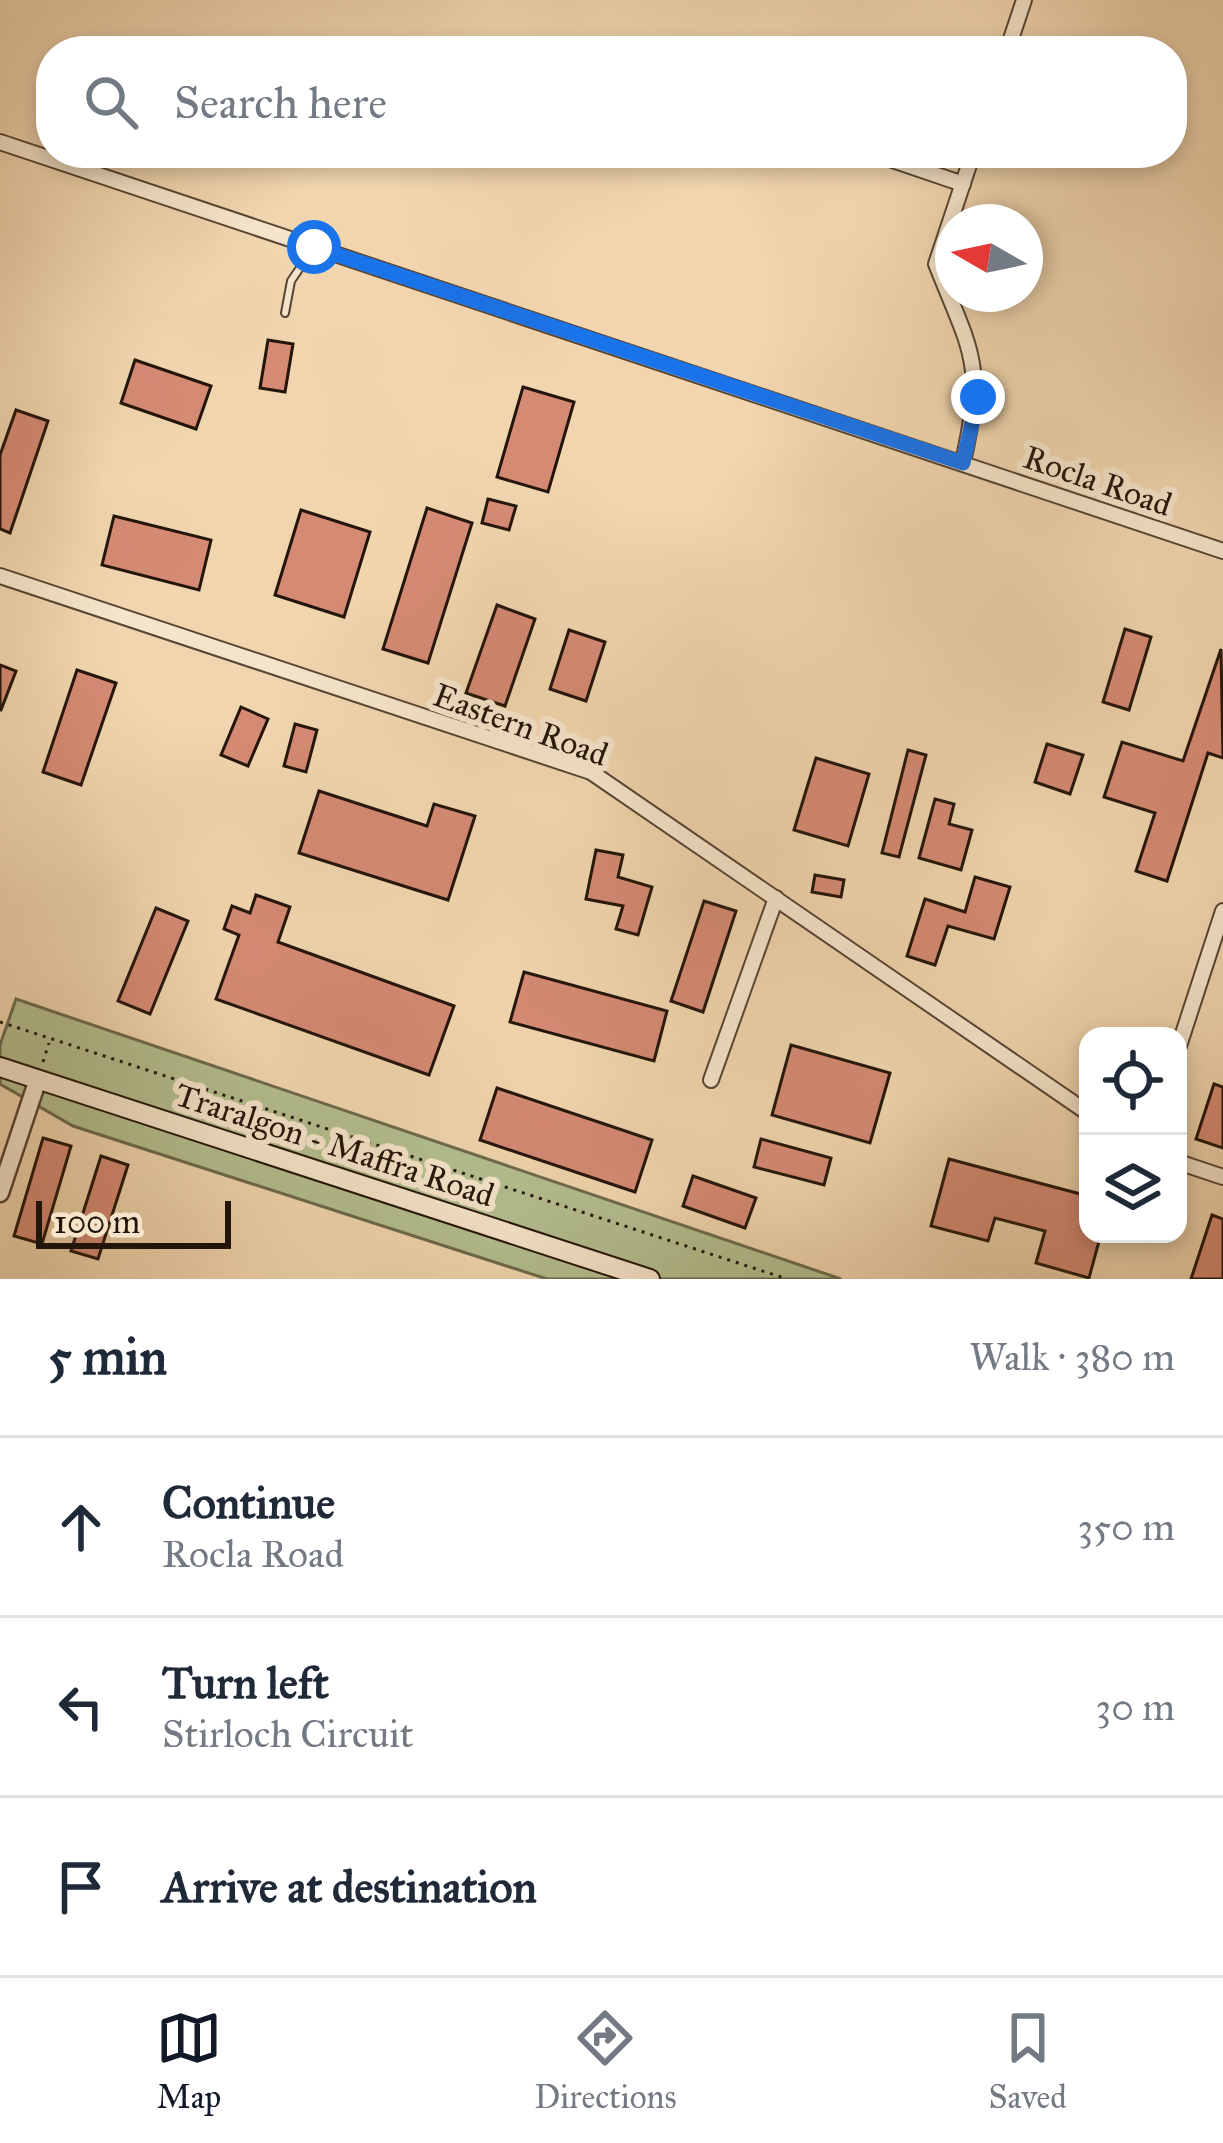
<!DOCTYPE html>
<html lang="en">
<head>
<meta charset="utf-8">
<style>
	body { margin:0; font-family:"IM FELL Great Primer",serif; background:#f6f6f7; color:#1f2937 }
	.controls { position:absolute; right:36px; bottom:36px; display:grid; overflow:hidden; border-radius:24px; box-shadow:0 6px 18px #0003 }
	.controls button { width:108px; height:108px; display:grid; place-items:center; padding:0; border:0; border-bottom:3px solid #e0e1e3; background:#fff; color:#1f2937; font:60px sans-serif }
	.compass { position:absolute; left:935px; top:204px; width:108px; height:108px; border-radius:50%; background:#fff; box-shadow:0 6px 18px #0003; rotate:279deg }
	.scale { position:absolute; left:36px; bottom:30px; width:195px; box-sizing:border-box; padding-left:12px; border:6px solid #24150a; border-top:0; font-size:33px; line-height:42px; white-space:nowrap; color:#24150a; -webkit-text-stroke:9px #f5e4ca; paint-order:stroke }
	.stop { position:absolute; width:36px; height:36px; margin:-27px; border:9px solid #1a73e8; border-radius:50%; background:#fff }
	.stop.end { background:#1a73e8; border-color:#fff; box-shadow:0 3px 12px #0008 }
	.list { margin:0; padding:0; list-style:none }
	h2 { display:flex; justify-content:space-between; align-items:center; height:156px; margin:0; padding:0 48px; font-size:51px }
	h2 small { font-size:39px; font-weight:400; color:#747a83 }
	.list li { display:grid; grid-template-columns:78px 1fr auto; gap:36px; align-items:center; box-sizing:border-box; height:180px; padding:0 48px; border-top:3px solid #e0e1e3 }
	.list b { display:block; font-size:45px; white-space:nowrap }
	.list p { margin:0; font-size:39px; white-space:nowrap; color:#747a83 }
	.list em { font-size:39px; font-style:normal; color:#747a83 }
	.icon { flex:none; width:66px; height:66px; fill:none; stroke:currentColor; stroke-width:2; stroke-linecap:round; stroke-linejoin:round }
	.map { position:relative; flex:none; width:1223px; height:1279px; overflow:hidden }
	.search { position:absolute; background:#fff; box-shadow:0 6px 18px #0003; left:36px; right:36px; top:36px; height:132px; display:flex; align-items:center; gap:30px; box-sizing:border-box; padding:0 42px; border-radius:48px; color:#747a83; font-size:45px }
	.sheet { height:696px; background:#fff }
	nav { display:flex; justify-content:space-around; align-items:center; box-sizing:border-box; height:168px; border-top:3px solid #e0e1e3; background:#fff; font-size:33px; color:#747a83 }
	nav a { display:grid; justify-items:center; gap:6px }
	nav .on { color:#111827 }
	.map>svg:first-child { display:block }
	.green { fill:#b3be8f; stroke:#6c6a4c; stroke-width:3 }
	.building { fill:#d58a74; stroke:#24150a; stroke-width:3 }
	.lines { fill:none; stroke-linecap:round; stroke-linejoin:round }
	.service-casing { stroke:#574533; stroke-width:10 }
	.minor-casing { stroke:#574533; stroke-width:18 }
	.tertiary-casing { stroke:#574533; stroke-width:21 }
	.secondary-casing { stroke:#24150a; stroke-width:22 }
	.path { stroke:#24150a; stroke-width:3; stroke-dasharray:3 6; stroke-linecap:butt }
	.service { stroke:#f5e4ca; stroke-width:6 }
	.minor { stroke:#f5e4ca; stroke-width:14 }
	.tertiary { stroke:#f5e4ca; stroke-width:16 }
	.secondary { stroke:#f5e4ca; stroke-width:18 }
	.route { stroke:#1a73e8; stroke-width:15 }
	.labels { text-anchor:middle; stroke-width:12; stroke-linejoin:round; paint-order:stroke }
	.street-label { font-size:33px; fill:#24150a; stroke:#f5e4ca }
</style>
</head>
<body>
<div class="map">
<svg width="1223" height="1279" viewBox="0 0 1223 1279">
	<rect width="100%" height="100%" fill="#f0d5ae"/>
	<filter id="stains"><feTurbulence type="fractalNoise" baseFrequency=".00167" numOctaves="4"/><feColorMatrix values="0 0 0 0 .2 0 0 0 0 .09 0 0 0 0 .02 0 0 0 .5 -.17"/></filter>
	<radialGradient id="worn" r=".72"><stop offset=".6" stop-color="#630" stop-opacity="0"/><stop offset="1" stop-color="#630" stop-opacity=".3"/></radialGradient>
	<!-- green -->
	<polygon class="green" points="16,999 841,1279 547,1279 73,1126 0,1084 0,1045"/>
	<!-- building -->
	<g class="building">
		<polygon points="268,340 293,344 285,392 260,388"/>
		<polygon points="135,360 211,386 196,429 121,403"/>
		<polygon points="523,387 574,402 548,492 497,477"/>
		<polygon points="16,410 48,421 10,533 0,529 0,455"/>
		<polygon points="488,499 516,506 509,530 482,523"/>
		<polygon points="427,508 472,523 428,663 383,649"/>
		<polygon points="301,510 370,532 344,617 275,595"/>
		<polygon points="114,516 211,540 199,590 102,565"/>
		<polygon points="497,605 535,619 505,706 466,693"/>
		<polygon points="1125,629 1151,637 1129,710 1103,702"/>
		<polygon points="569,630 605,642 586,701 550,689"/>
		<polygon points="1221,649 1223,758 1208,753 1167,881 1136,871 1155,813 1104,797 1122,742 1183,761"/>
		<polygon points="0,665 16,671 1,710 0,710"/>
		<polygon points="77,670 116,683 81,785 43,772"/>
		<polygon points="241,707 268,719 248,766 221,755"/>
		<polygon points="295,724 317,730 306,772 284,766"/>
		<polygon points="1047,744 1083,755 1070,794 1035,782"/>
		<polygon points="908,750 926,755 899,857 882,853"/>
		<polygon points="816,758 869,774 848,846 794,830"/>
		<polygon points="319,791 427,826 434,804 475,816 448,900 299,853"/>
		<polygon points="935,799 954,804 949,824 972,830 961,870 919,858"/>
		<polygon points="596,850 623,855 618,877 652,887 638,935 616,929 623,906 586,899"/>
		<polygon points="815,875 844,880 841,897 812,892"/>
		<polygon points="975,877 1010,887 994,939 948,926 935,965 907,956 925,899 965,912"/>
		<polygon points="256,895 290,907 278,942 454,1006 429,1075 216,999 239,935 224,929 232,906 250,913"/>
		<polygon points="704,901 736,911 703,1012 671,1001"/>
		<polygon points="156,908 188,921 150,1014 118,1001"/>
		<polygon points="524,972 667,1011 654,1061 510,1022"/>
		<polygon points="791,1045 890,1073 870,1143 772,1115"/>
		<polygon points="1214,1084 1223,1087 1223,1148 1196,1139"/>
		<polygon points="497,1088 652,1140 635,1192 480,1140"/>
		<polygon points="43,1138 71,1146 42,1244 14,1236"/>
		<polygon points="761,1139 831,1158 824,1185 754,1167"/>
		<polygon points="101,1156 128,1165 98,1259 71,1251"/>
		<polygon points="949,1159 1088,1196 1088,1234 1101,1234 1089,1278 1036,1263 1045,1231 995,1218 988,1241 931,1226"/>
		<polygon points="693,1176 756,1198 745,1228 683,1206"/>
		<polygon points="1212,1215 1223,1219 1223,1279 1191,1279"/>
	</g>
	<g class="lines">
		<defs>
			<polyline id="service" points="285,313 291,281 312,250"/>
			<g id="minor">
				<polyline points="1007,51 1024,0"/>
				<polyline points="0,142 1223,551"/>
				<polyline points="872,153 963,184"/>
				<path d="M963 462C985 363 972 354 936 264L973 153"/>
				<polyline points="0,576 591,772 1088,1113"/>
				<polyline points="1178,1049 1223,911"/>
				<polyline points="711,1080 776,898"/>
				<polyline points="1178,1162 1223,1177"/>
			</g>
			<polyline id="tertiary" points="0,1193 38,1079"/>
			<polyline id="secondary" points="0,1067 650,1279"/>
		</defs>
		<!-- service casing -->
		<use href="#service" class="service-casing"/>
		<!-- minor casing -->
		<use href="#minor" class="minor-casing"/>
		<!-- tertiary casing -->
		<use href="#tertiary" class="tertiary-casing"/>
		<!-- secondary casing -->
		<use href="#secondary" class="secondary-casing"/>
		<!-- path -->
		<g class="path">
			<polyline points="0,1022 787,1279"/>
			<polyline points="43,1062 49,1043"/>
		</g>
		<!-- service -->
		<use href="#service" class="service"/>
		<!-- minor -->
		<use href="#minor" class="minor"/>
		<!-- tertiary -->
		<use href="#tertiary" class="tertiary"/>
		<!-- secondary -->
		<use href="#secondary" class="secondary"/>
	</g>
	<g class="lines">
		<!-- route -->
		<polyline class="route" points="314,247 963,463 978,397"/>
	</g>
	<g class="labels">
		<!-- street labels -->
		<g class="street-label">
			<text transform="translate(1098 480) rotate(19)" y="12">Rocla Road</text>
			<text transform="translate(521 724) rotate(20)" y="12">Eastern Road</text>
			<text transform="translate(335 1144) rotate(18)" y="12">Traralgon - Maffra Road</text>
		</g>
	</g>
	<rect width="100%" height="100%" filter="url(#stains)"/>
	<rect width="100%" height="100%" fill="url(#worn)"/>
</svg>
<div class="controls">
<button><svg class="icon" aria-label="locate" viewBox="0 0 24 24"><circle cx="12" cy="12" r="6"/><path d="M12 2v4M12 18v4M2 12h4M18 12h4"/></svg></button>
<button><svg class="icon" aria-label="layers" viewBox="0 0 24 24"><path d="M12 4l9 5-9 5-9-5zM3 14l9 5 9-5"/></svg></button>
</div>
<svg class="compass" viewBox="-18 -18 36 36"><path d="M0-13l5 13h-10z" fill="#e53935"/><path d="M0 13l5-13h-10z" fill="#747a83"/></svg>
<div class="scale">100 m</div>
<div class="stop" style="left:314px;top:247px"></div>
<div class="stop end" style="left:978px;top:397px"></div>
<div class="search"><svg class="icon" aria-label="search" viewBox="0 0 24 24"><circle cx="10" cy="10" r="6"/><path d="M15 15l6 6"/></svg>Search here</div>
</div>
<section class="sheet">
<h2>5 min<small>Walk · 380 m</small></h2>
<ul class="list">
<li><svg class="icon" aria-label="ahead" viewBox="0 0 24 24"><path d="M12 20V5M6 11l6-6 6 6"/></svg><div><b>Continue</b><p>Rocla Road</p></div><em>350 m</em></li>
<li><svg class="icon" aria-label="left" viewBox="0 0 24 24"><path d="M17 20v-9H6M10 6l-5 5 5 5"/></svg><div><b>Turn left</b><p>Stirloch Circuit</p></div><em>30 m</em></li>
<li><svg class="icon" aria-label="arrive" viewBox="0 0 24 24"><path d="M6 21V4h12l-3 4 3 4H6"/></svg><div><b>Arrive at destination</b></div></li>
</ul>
</section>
<nav>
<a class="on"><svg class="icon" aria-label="map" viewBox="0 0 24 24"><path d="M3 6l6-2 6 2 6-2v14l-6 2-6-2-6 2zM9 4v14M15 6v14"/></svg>Map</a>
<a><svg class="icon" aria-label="directions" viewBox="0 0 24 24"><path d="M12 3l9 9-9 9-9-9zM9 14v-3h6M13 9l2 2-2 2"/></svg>Directions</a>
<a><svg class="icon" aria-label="saved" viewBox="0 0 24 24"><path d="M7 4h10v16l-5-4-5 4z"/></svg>Saved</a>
</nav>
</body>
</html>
